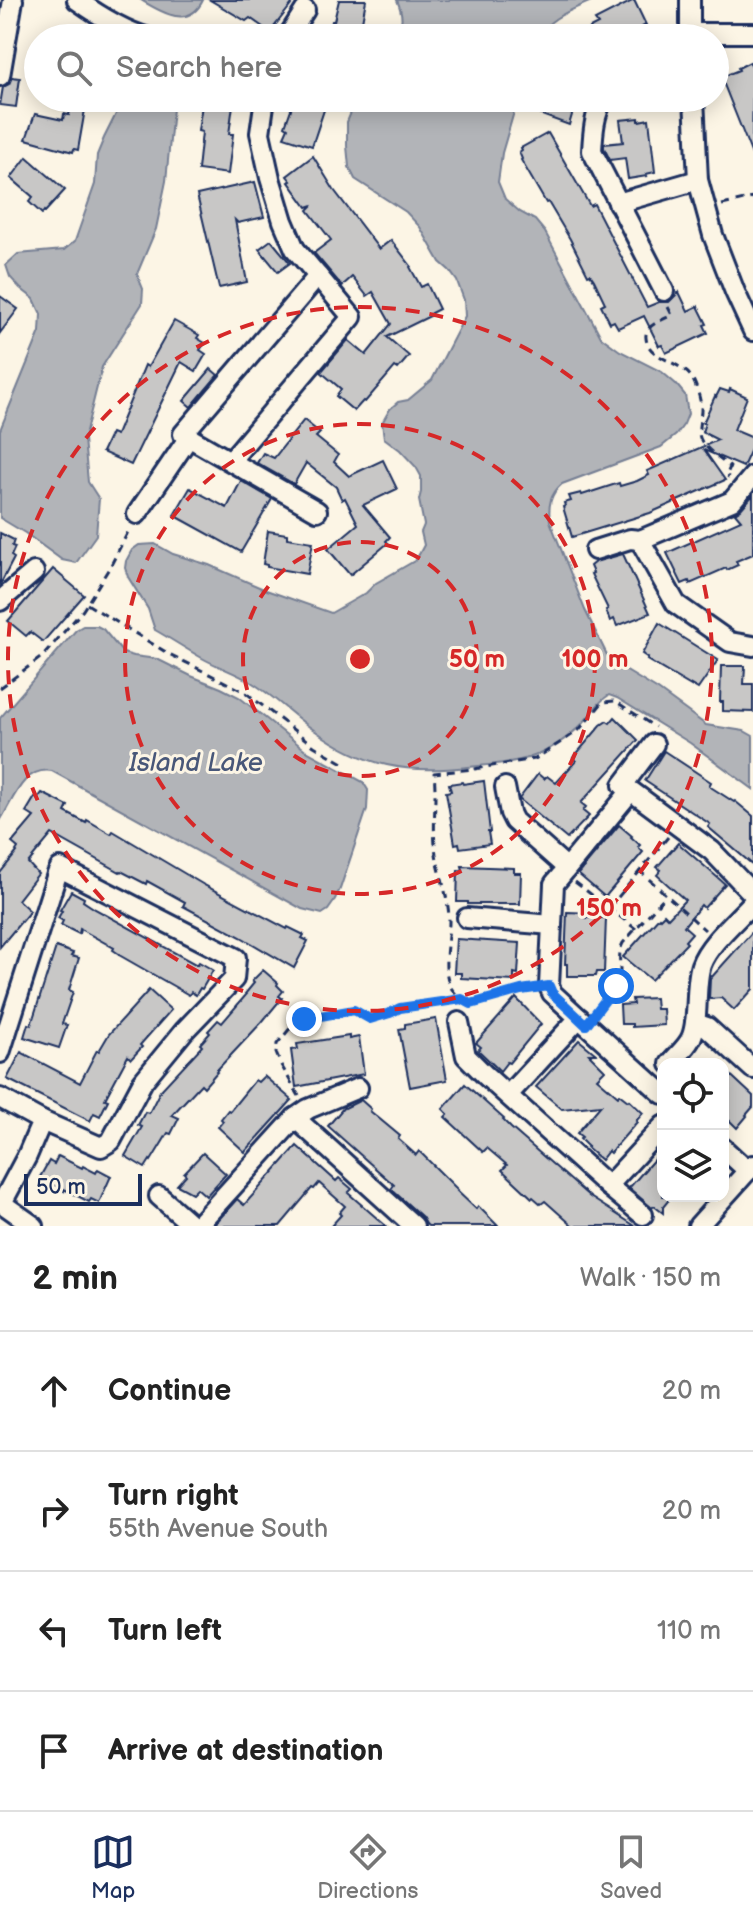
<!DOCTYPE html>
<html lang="en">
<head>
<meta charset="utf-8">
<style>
	body { margin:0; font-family:"Balsamiq Sans",sans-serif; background:#f6f6f6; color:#222 }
	.controls { position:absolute; right:24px; bottom:24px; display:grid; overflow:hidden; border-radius:16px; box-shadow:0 4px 20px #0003 }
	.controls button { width:72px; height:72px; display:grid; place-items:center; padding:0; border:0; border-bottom:2px solid #e0e0e0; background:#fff; color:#222; font:40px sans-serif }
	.scale { position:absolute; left:24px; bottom:20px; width:118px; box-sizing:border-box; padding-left:8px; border:4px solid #1b2f5e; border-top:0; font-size:22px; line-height:28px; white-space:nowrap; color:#1b2f5e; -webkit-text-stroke:6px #fcf5e5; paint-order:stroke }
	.stop { position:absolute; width:24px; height:24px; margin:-18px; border:6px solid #1a73e8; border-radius:50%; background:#fff }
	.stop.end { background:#1a73e8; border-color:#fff; box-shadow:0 2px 8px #0008 }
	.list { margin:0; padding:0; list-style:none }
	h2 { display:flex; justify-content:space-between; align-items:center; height:104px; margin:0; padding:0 32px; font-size:34px }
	h2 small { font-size:26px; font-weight:400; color:#767676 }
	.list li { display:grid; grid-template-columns:52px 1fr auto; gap:24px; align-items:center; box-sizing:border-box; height:120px; padding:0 32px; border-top:2px solid #e0e0e0 }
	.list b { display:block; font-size:30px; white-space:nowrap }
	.list p { margin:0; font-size:26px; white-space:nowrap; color:#767676 }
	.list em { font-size:26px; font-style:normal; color:#767676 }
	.icon { flex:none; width:44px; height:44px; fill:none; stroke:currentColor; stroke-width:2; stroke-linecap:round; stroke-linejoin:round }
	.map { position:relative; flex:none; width:753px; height:1226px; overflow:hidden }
	.search { position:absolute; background:#fff; box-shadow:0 4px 20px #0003; left:24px; right:24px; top:24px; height:88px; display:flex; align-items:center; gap:20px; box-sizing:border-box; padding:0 28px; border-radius:44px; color:#767676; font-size:30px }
	.sheet { height:584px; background:#fff }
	nav { display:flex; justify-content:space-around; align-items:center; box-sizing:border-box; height:112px; border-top:2px solid #e0e0e0; background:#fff; font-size:22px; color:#767676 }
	nav a { display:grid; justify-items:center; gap:4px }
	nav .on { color:#1b2f5e }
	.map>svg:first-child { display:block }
	.water { fill:#b2b4b8; stroke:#767f94; stroke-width:2 }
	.building { fill:#c8c7c6; stroke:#1b2f5e; stroke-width:2 }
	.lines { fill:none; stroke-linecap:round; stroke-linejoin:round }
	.minor-casing { stroke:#1b2f5e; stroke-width:24 }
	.path { stroke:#1b2f5e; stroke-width:3; stroke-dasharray:8 6; stroke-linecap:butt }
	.minor { stroke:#fcf5e5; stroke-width:18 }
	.route { stroke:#1a73e8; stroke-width:10 }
	.ring { fill:none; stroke:#d62828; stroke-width:4; stroke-dasharray:14 10 }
	.labels { text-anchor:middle; stroke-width:6; stroke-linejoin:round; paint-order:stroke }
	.water-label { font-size:26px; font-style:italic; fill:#485779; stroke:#fcf5e5 }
	.centre { fill:#d62828; stroke:#fcf5e5; stroke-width:4 }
	.ring-label { font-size:24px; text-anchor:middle; font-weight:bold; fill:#d62828; stroke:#fcf5e5; stroke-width:6; stroke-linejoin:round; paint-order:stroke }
</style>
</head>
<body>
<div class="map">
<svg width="753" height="1226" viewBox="0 0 753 1226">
	<rect width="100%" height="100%" fill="#fcf5e5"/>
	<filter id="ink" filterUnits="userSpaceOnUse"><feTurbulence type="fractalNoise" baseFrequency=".0125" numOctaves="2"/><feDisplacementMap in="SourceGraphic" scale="16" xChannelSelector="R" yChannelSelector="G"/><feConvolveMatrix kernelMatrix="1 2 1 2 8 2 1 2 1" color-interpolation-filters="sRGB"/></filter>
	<g filter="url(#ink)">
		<!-- water -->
		<g class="water">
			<path d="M141 0H203C189 30 161 12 141 0Z"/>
			<path d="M397 0H593C573 10 548 17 538 38H394C403 22 404 17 397 0Z"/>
			<polygon points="124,98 174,98 166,181 156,229 137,274 143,289 142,304 102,367 84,439 88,482 99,499 96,535 76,563 62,560 25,533 0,518 0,430 40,332 41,314 34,299 20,288 10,277 6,265 18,254 64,250 75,241 95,184 97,155 104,138"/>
			<path d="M357 98H518L502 153 498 182 505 199 520 212 535 220 545 232 601 337 620 351 662 372 676 384 685 395 688 414 684 424 676 435 661 447 562 484C550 494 548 506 550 521L585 610 610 661 658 690 706 725 744 731 753 736V789L690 743 617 698 609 695C596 703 590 717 580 726 568 738 550 750 534 756 517 763 488 765 468 767 406 774 365 767 314 730 292 715 274 696 251 682 236 673 218 667 202 658 186 649 171 639 155 630L148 609 128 577 125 568 126 561 132 550 139 545 155 544 173 554 209 565 266 590 331 613 366 593 376 583 416 560 424 545 421 532 424 525 419 500 421 492V476L416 467 400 450 384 438 382 423 390 409 398 402 408 400 432 380 465 316 464 300 457 281 449 270 440 262 420 227 406 212 355 179 349 167 347 146V122Z"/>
			<path d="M83 626H97L103 629 123 653 134 656 157 659 191 676 221 688 239 697 308 752 363 782 368 790 367 809 340 889 333 903 328 910 322 914 302 909 52 771C23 766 13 801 0 821V718L76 630Z"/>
		</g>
		<!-- building -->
		<g class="building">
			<polygon points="210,0 295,0 270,32 250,18 246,21"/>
			<polygon points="339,0 366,0 361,27 385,34 384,38 330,38 331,34 329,33 332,21 334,21"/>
			<polygon points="634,0 646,25 640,28 644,38 595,38 590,28 598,24 595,20"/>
			<polygon points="750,62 753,70 752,155 721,77 739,70 738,68"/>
			<polygon points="12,77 20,78 16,107 0,105 3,87 9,84"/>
			<polygon points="73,98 87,98 78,150 74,149 73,152 26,139 35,114 63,120 64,114 69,115"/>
			<polygon points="203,98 234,98 229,134 233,134 228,174 198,170 202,132 198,131"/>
			<polygon points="295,98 328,98 312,146 284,137 288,128 285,126"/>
			<polygon points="541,98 577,98 569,125 536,113"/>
			<polygon points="639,118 639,121 649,119 655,172 646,174 647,176 628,179 625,158 610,160 604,148 604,144 623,142 620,120"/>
			<polygon points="548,133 590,206 594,204 647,307 659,302 669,302 679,292 688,311 698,306 707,324 704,325 708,333 666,353 662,345 659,346 644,316 618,328 614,321 610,323 601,305 605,303 594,280 590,274 588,275 570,239 548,202 546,203 521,160 522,159 519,152 522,150 521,148"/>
			<polygon points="313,156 334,190 379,249 391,240 411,266 410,267 421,287 427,284 439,309 431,313 432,315 387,337 409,356 398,369 395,367 365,402 363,401 354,411 336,396 341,389 321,372 348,340 366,355 391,324 373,292 367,296 352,277 342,286 314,253 331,240 308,210 313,205 307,207 289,182 291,181 287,176"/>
			<polygon points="27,157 65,190 45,212 44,211 42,214 29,202 33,197 11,178"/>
			<polygon points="255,182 264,217 238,223 235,220 247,282 219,288 197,195"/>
			<polygon points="271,240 290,263 278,272 259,249"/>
			<polygon points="0,296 18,309 0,333"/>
			<polygon points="174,321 199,335 197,338 205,343 200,350 206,354 196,371 181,362 131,465 102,452 111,433 116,435 145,365 148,367"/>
			<polygon points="211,369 218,375 191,407 184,401"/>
			<polygon points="720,389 729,392 730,389 747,397 734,430 753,438 753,445 743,467 704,450 725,480 650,513 572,537 563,507 565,506 564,503 571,501 569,496 581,493 582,495 619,483 620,486 637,481 649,475 647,471 718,440 702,432 705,423 703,423 715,396 716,397"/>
			<polygon points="304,420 320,433 316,437 338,455 334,462 349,476 383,460 397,489 363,505 390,537 386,541 388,543 350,575 328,549 358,524 345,498 342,500 336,487 306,463 294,484 257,463 263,453 274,458"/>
			<polygon points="241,481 272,499 241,552 174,515 190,488 227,508"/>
			<polygon points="753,495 753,554 736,561 738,565 727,570 726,568 690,584 689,581 682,584 667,553 741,520 735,513 741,509"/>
			<polygon points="268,531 287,534 287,538 313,542 307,574 267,567 267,565 263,564"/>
			<polygon points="0,533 14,540 12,546 15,547 11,556 14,558 0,585"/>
			<polygon points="623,554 650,613 617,626 614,619 610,621 606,610 608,609 591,574 593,573 590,566 595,562"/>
			<polygon points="53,569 84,595 43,642 30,632 26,636 8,621"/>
			<polygon points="659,623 718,660 698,689 691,685 691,686 647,660 648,658 642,654"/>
			<polygon points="721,666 745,666 744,684 753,684 753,712 723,711 723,702 720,702"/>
			<polygon points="615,717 638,740 581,803 586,807 583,811 589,816 567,839 519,799 538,774 544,779 547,776 556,783 576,761 573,758 601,725 607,721 610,723"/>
			<polygon points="664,751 711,782 709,786 734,802 735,801 753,816 753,865 708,827 710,824 645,781"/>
			<polygon points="484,781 490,832 488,832 490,844 460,848 459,843 455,844 446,792 451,791 449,784 462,782 463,784"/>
			<polygon points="42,793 68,806 65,812 86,823 87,820 111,834 113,831 204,885 287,929 288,927 304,935 302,938 308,941 294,968 241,937 183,906 185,902 147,881 146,884 121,871 120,872 52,834 28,863 38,874 18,900 30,911 0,947 0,873 17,852 16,851 18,848 12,843 34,817 26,812 35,797 38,798"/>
			<polygon points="619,825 632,836 631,837 640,845 638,847 643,852 605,897 578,874"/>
			<polygon points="678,843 725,884 704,908 701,905 684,926 692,933 685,941 687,943 651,980 623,957 659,917 660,918 664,914 668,918 685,900 657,875 661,870 657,867"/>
			<polygon points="462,866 514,868 514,873 521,873 520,904 468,904 468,902 457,902 458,870 463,870"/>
			<polygon points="71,891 84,898 83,901 95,909 197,965 199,962 213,970 202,989 200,988 196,995 191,992 189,995 119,955 119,954 113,950 114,948 80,929 79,934 61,925 63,921 58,918 62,911 60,910"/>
			<polygon points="567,912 591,913 587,918 606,918 604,972 597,972 596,976 567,976 567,964 565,964"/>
			<polygon points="753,931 753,989 734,1010 721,998 709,999 710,979"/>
			<polygon points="456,939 520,943 518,974 514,973 514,981 461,978 461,973 454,973"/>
			<polygon points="56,947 73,953 71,956 79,958 69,990 73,992 62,1024 67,1025 59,1048 24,1037 28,1024 31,1025"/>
			<polygon points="263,970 278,983 277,985 283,991 279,996 282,998 262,1022 216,1071 217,1072 204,1087 201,1084 172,1115 179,1118 171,1134 168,1133 151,1161 150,1160 145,1168 125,1156 142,1127 138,1125 145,1112 149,1113 160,1091 202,1046 200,1044 210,1033 208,1031 218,1020 222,1023 246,995 245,994 254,983 252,981"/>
			<polygon points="149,990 171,1010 140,1045 142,1047 131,1059 128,1056 105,1099 108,1100 100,1116 94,1113 90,1121 7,1079 21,1052 80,1083 97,1050 99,1051 109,1034"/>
			<polygon points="516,998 541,1024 509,1063 507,1062 500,1071 478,1050 481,1047 476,1043"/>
			<polygon points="655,998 656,1009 663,1009 664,1025 632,1027 632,1024 621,1024 620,1005 633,1004 632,999"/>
			<polygon points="436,1019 447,1080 410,1087 399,1029 405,1028 405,1024"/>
			<polygon points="349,1036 349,1039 359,1037 364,1074 296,1087 291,1050 298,1049 297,1044"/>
			<polygon points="579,1040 596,1054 589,1054 605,1070 597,1078 618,1096 619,1094 628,1101 629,1100 643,1113 636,1121 637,1122 610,1153 608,1151 601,1160 587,1148 588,1147 580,1139 582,1137 577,1133 601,1105 562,1109 536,1087"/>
			<polygon points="723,1068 753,1096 753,1107 746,1115 747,1116 737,1128 730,1121 723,1130"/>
			<polygon points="264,1076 292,1100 245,1152 218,1127 223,1121 221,1119 228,1110 230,1111 255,1080 258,1082"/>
			<polygon points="465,1084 504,1119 503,1120 511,1128 590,1197 635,1226 573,1226 545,1201 541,1204 533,1197 532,1198 502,1170 507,1165 487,1148 483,1152 445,1117 448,1114 443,1109"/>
			<polygon points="361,1100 371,1109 370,1111 400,1136 398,1139 416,1155 419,1151 458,1190 457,1191 476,1209 478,1206 498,1226 428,1226 426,1224 422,1217 391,1189 394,1185 328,1126 344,1107 345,1108"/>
			<polygon points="297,1146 336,1181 339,1178 352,1189 348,1193 386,1226 331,1226 341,1215 339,1213 345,1206 319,1183 314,1189 312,1188 280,1226 213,1226 237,1199 244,1205"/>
			<polygon points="663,1149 663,1196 672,1196 663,1207 663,1213 654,1206 652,1208 629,1188"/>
			<polygon points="203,1153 226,1174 206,1196 197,1188 192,1193 177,1185 186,1175 184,1173"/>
			<polygon points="58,1156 82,1168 83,1166 96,1173 98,1169 111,1176 99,1203 91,1199 89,1202 64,1189 64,1191 40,1177 49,1161 54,1164"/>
		</g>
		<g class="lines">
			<defs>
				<g id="minor">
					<path d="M77 0C98 15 123 31 149 38"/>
					<polyline points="690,0 690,38"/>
					<polyline points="690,33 753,33"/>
					<polyline points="287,38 305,10"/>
					<polyline points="0,76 13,0"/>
					<polyline points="265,98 260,133 270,178 283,221 295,249 318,276 183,434 317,511"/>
					<path d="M604 98C594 114 593 133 592 151L664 291"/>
					<polyline points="694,98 698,180 713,235 735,292 753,331"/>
					<polyline points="618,203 698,180"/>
					<polyline points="231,460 352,317 318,276"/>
					<polyline points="137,514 189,437"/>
					<polyline points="640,540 676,604 730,642 753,646"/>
					<polyline points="595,550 630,539 640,540 732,501 753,476"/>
					<polyline points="0,601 34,572"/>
					<polyline points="654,744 623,785 712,851 753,894"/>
					<polyline points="505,787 510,813 514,821 567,868"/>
					<polyline points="467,918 552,925"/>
					<polyline points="579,1018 663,1094"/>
					<polyline points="459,1022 466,1056 485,1075 608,1186 643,1215"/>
					<polyline points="695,1023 707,1027 753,1069"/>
					<polyline points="0,1053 57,874 60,868 236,958 234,979 184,1031 143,1081 111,1141 101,1147 42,1121"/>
					<path d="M670 1064C676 1056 685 1049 690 1040 700 1024 694 986 701 965 709 943 737 920 753 902"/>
					<polyline points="508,1095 579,1018 552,993 549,986 554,884 630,792"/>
					<polyline points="0,1098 42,1121 27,1156 2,1203"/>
					<polyline points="295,1118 414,1226"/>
					<polyline points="723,1148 748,1171"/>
					<polyline points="608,1186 663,1126"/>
					<polyline points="159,1196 193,1226"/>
					<polyline points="0,1202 34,1226"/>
					<polyline points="197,1226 295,1118 308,1109 358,1088"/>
					<polyline points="698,1226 753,1165"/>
				</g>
			</defs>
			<!-- minor casing -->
			<use href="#minor" class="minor-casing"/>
			<!-- path -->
			<g class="path">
				<polyline points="722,205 753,198"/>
				<path d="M668 307 672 315C663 320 644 325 646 338 648 361 685 360 694 382 697 388 700 398 701 406 702 417 695 432 702 442 705 447 725 464 730 467L726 476 729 477"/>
				<polyline points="87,604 169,654 245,692 314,746 345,764"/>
				<polyline points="0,688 43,656 83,610 111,565 130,528"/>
				<polyline points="668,837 640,871 705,930"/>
				<polyline points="575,882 636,929"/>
				<polyline points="609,908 640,871"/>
				<path d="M535 989 521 990 471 1004C462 1000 452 993 449 983 442 965 449 940 449 921 449 898 440 876 436 854 432 827 437 800 434 773L474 769 535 759 578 731 603 702 615 701 655 727"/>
				<path d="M598 1011C609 998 619 987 620 970 620 960 618 953 623 943L666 895"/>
				<polyline points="299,1096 281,1065 276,1053 277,1044 297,1020 354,1010 370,1019 390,1013 400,1008 462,999"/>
			</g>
			<!-- minor -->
			<use href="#minor" class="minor"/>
		</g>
	</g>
	<g class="lines" filter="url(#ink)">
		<!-- route -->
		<polyline class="route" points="304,1019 354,1010 370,1019 390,1013 400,1008 462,999 471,1004 521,990 549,986 552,993 586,1025 616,986"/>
	</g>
	<!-- distance rings -->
	<g class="ring">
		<circle cx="360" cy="659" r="117"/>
		<circle cx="360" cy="659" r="235"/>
		<circle cx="360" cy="659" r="352"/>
	</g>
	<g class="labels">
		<!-- water labels -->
		<g class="water-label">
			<text x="196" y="771">Island Lake</text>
		</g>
	</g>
	<circle cx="360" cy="659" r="12" class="centre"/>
	<g class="ring-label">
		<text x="477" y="667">50 m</text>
		<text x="595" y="667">100 m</text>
		<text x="609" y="916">150 m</text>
	</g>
</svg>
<div class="controls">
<button><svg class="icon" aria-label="locate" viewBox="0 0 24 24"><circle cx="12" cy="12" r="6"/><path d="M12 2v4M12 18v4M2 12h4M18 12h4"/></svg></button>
<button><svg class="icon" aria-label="layers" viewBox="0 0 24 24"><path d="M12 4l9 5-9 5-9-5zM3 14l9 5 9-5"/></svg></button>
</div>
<div class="scale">50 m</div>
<div class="stop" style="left:616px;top:986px"></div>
<div class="stop end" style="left:304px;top:1019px"></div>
<div class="search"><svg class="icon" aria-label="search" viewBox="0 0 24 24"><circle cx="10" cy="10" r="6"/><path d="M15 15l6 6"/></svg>Search here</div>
</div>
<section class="sheet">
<h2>2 min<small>Walk · 150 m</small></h2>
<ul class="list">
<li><svg class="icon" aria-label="ahead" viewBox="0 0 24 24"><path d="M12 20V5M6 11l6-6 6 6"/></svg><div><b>Continue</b></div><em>20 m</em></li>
<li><svg class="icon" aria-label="right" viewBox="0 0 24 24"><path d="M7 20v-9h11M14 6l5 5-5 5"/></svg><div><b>Turn right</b><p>55th Avenue South</p></div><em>20 m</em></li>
<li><svg class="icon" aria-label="left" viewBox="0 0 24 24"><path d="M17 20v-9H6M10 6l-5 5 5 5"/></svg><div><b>Turn left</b></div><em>110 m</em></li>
<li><svg class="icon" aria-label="arrive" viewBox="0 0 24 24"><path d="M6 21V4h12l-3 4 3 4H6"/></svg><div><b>Arrive at destination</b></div></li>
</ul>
</section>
<nav>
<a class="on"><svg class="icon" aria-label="map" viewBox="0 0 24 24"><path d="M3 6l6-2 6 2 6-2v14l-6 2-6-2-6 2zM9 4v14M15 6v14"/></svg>Map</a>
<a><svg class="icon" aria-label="directions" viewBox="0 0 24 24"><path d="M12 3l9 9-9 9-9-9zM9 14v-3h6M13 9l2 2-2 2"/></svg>Directions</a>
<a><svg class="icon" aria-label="saved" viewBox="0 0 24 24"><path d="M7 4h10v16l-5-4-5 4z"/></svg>Saved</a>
</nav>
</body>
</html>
